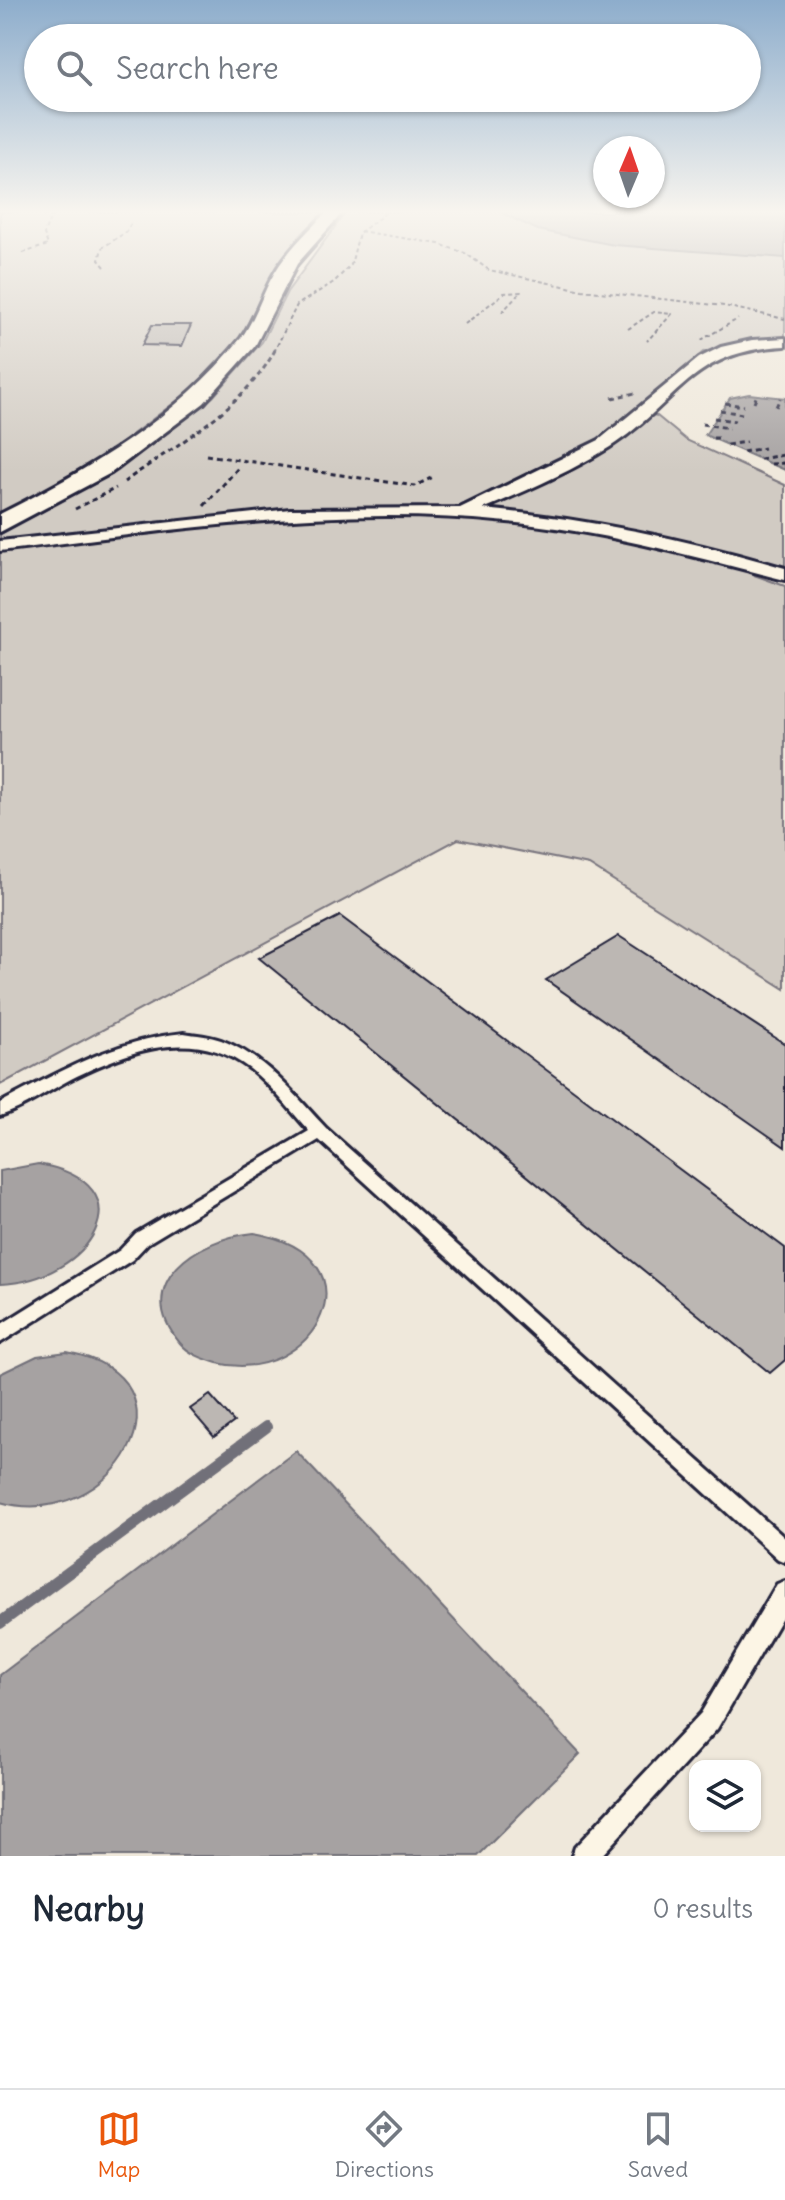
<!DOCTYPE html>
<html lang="en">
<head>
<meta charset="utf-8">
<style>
	body { margin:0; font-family:Delius,sans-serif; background:#f2f2f3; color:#1f2937 }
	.controls { position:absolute; right:24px; bottom:24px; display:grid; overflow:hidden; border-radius:16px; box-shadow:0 2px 6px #0004 }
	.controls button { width:72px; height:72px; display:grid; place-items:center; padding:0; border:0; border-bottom:2px solid #e0e1e3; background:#fff; color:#1f2937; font:40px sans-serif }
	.compass { position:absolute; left:593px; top:136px; width:72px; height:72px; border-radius:50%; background:#fff; box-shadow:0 2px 6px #0004; rotate:2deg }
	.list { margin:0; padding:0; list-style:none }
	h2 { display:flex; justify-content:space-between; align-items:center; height:104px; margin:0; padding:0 32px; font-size:34px }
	h2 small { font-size:26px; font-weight:400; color:#747a83 }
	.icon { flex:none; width:44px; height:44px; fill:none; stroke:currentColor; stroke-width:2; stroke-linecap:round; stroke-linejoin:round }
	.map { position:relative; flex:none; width:785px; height:1856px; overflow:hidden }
	.search { position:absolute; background:#fff; box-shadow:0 2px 6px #0004; left:24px; right:24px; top:24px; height:88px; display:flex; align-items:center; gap:20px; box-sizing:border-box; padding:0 28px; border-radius:44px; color:#747a83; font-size:30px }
	.sheet { height:232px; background:#fff }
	nav { display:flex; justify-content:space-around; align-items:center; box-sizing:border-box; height:112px; border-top:2px solid #e0e1e3; background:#fff; font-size:22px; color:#747a83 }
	nav a { display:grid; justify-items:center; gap:4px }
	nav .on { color:#ea580c }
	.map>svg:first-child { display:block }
	.green { fill:#d1cbc3; stroke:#7a767f; stroke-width:2 }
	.water { fill:#a6a2a2; stroke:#716f79; stroke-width:2 }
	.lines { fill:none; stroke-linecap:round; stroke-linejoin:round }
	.stream { stroke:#716f79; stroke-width:12 }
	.building { fill:#bcb7b3; stroke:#22223b; stroke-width:2 }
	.service-casing { stroke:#22223b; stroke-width:6 }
	.minor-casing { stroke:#22223b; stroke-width:6 }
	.secondary-casing { stroke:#22223b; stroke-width:6 }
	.path-far1 { stroke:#22223b; stroke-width:2; stroke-dasharray:4 3; stroke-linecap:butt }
	.path { stroke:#22223b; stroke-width:3; stroke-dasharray:5 4; stroke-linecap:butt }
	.service { fill:#fcf5e5; fill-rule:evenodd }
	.minor { fill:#fcf5e5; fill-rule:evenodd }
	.secondary { fill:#fcf5e5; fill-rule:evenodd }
</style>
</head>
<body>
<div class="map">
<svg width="785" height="1856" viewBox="0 0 785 1856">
	<rect width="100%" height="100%" fill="#efe8db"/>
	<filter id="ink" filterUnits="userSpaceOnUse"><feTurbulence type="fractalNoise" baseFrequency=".0125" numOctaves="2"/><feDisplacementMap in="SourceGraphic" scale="16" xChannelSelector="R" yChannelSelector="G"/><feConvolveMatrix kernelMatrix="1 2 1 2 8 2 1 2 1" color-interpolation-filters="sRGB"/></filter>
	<g filter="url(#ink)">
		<!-- green -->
		<g class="green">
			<polygon points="0,212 323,212 276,266 242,335 191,390 88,468 0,515"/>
			<polygon points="346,212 500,212 536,229 785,257 785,340 742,343 703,352 639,412 657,416 686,440 785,485 785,570 754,575 785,586 785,989 589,865 458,839 0,1085 0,534 118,471 213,397 262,342 287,292"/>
		</g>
		<!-- water -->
		<g class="water">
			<polygon points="500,212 785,212 785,258 614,245 538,230"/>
			<polygon points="749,394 785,398 785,470 705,435 730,398"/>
			<path d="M38 1164C152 1184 89 1282 0 1284V1171Z"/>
			<path d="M254 1233C384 1256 315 1387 217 1363 204 1359 189 1354 180 1343 129 1283 198 1238 254 1233Z"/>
			<path d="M67 1352C205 1379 115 1534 0 1502V1374L37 1356Z"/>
			<polygon points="296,1451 580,1754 478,1856 0,1856 0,1675"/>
		</g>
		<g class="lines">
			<!-- stream -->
			<polyline class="stream" points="0,1623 266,1427"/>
		</g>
		<!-- building -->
		<g class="building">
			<polygon points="152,325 191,325 182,346 142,345"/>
			<polygon points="340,916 785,1248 785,1360 770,1373 259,958"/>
			<polygon points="619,936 785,1044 785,1147 546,980"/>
			<polygon points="210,1395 234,1422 214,1437 190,1409"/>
		</g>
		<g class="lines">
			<defs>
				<g id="service">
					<path d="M184 1033C196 1035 210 1036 221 1040 266 1057 294 1094 326 1128L785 1538V1562L778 1559 319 1140 148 1243 132 1260 0 1343V1325L120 1250 136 1233 309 1131C290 1110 272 1086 250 1069 194 1025 127 1051 71 1079 48 1091 25 1108 0 1116V1103C61 1071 114 1040 184 1033Z"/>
					<polygon points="785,1581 785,1612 717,1729 601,1856 572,1856 575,1847 701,1713 777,1584"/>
				</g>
				<path id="minor" d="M785 338V346C688 351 681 401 610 447 570 472 526 491 483 509 586 518 686 539 785 568V580C692 556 602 531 507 522 337 504 168 530 0 551V541L290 509 460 508 599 440 699 358 721 347 752 340Z"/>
				<path id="secondary" d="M327 212H343L297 264 255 346 204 403 111 473 0 532V514C90 469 178 417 241 338 256 318 262 293 275 272 289 249 308 231 327 212Z"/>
			</defs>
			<!-- service casing -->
			<use href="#service" class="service-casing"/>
			<!-- minor casing -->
			<use href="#minor" class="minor-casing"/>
			<!-- secondary casing -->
			<use href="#secondary" class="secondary-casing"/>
			<!-- path-far1 -->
			<g class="path-far1">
				<polyline points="0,212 9,212"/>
				<polyline points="29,212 51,217"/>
				<polyline points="360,231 439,244 465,253 489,270 582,290 724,306 785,319"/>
				<polyline points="23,253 48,245 44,234 50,218 58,212"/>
				<polyline points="105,267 99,260 102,248 126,232 131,223"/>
				<polyline points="465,324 504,293 521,292 502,312"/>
				<polyline points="628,329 654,312 672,314 647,341"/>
				<polyline points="701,340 738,319"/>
				<polyline points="274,352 297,305 334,282 351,265 359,233 387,212"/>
			</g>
			<!-- path -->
			<g class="path">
				<polyline points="612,398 635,393"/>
				<polyline points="754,402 757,395"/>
				<polyline points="725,403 744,406"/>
				<polyline points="776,407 780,398"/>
				<polyline points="720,410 742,414"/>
				<polyline points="714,418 735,421"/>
				<polyline points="702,424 729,428"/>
				<polyline points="713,438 718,438"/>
				<polyline points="727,445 746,442"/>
				<polyline points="743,452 764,448"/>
				<polyline points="206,455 415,486 433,477"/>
				<polyline points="760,459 783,455"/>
				<polyline points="771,464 785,463"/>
				<path d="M124 482C173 447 247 405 275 350"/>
				<polyline points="204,506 238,468"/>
				<polyline points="75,509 116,488"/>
			</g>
			<!-- service -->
			<use href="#service" class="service"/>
			<!-- minor -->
			<use href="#minor" class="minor"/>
			<!-- secondary -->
			<use href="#secondary" class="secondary"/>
		</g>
	</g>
	<!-- sky -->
	<linearGradient id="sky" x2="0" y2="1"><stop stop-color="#8dadcc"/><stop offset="0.45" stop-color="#f8f5ef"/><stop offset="1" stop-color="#f8f5ef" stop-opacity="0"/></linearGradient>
	<rect width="785" height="471" fill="url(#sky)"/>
</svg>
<div class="controls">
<button><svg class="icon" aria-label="layers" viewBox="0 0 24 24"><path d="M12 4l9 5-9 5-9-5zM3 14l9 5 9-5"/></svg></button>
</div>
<svg class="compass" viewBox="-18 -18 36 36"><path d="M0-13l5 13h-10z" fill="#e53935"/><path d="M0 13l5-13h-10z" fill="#747a83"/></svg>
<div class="search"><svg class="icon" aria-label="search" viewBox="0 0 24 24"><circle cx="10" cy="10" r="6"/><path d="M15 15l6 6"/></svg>Search here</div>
</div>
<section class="sheet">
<h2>Nearby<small>0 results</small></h2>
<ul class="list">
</ul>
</section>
<nav>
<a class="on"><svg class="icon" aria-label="map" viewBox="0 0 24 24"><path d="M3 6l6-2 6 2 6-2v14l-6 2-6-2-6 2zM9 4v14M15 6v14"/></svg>Map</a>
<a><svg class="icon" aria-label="directions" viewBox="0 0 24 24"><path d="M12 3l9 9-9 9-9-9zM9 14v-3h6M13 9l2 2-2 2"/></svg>Directions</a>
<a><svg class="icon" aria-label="saved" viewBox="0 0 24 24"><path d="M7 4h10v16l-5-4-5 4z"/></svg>Saved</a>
</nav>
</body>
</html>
